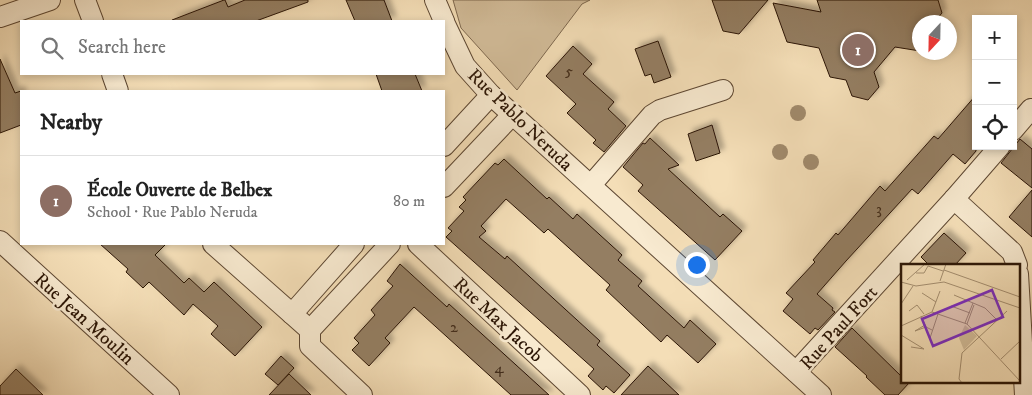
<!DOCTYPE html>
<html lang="en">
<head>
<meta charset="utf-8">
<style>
	body { margin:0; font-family:"IM FELL DW Pica",serif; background:#f2f2f2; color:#222 }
	.controls { position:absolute; right:15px; top:15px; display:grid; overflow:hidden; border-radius:0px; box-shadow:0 2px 8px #0003 }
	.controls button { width:45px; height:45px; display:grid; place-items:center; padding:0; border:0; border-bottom:1px solid #e0e0e0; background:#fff; color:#222; font:25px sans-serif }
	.compass { position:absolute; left:912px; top:15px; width:45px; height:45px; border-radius:50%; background:#fff; box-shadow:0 2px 8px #0003; rotate:202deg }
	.you { position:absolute; left:696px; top:264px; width:18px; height:18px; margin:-12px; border:4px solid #fff; border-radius:50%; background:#1a73e8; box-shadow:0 0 0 8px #1a73e833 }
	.badge { display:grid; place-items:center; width:32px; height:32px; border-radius:50%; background:#1a73e8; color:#fff; font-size:16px; font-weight:700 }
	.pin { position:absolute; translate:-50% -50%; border:2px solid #fff; box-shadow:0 1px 5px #0006 }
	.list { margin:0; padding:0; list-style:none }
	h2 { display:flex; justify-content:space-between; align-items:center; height:65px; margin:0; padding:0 20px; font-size:21px }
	h2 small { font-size:16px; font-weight:400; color:#767676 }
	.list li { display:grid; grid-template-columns:32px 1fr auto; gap:15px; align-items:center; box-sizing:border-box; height:90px; padding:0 20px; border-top:1px solid #e0e0e0 }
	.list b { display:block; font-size:19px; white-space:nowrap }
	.list p { margin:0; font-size:16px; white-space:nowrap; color:#767676 }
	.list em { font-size:16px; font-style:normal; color:#767676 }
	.icon { flex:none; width:28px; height:28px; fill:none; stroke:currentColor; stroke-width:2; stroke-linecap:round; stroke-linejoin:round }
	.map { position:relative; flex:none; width:1032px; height:395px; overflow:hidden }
	.search { position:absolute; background:#fff; box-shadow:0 2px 8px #0003; left:20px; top:20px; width:425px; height:55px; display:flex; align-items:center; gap:12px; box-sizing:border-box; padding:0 18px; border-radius:0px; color:#767676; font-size:19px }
	.panel { position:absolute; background:#fff; box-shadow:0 2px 8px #0003; left:20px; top:90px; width:425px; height:155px; border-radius:0px }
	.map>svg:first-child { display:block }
	.green { fill:#d2bc99; stroke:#7e684f }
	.building { fill:#947e62; stroke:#2b1505; filter:url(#shadow) }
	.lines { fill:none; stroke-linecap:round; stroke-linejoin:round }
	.minor-casing { stroke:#5d4732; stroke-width:22 }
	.minor { stroke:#f8ead0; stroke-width:20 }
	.tree { fill:#a18b6d }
	.labels { text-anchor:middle; stroke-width:5; stroke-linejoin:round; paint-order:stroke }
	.number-label { font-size:16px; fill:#452f1c }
	.street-label { font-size:19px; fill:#2b1505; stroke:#f8ead0 }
	.inset-road { fill:none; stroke:#a48e70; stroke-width:1 }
	.view { fill:#7b2cbf; fill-opacity:0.15; stroke:#7b2cbf; stroke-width:2.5 }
	.inset-edge { fill:none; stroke:#2b1505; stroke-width:2.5 }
</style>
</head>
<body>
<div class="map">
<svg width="1032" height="395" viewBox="0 0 1032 395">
	<defs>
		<filter id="shadow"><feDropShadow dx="4.5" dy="-4.5" stdDeviation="2.5" flood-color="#0004"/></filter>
	</defs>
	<rect width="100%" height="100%" fill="#f4deb7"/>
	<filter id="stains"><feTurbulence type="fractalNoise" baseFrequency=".004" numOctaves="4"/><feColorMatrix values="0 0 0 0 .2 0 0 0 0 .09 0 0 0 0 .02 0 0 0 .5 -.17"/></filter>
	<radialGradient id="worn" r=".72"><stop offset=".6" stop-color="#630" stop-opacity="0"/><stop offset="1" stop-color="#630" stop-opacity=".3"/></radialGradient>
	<!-- green -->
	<polygon class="green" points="453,0 590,0 582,4 517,90 461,28"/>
	<!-- building -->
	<g class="building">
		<polygon points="224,0 225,0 228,7 245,0 308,0 308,2 256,21 173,21 172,20"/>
		<polygon points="346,0 384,0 392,21 355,21"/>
		<polygon points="712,0 768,0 739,34 723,31"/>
		<polygon points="817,0 938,0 942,13 934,22 920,22 920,51 895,47 874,72 879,87 868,100 852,96 846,80 830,77 819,48 787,42 773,3 821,12"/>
		<polygon points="658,41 671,77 654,83 651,74 645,76 635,49"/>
		<polygon points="573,46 592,64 583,74 614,102 608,109 626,126 604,152 593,143 596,140 567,113 576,104 546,76"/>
		<polygon points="0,59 15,93 21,91 21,125 0,133"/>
		<polygon points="376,74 415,74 422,91 382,91"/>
		<polygon points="976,95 976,151 965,164 953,154 918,194 912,189 846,261 817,294 833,308 832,310 835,312 818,330 815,328 810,334 783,311 793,299 786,293 815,262 813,260 836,233 838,235 880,186 885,191 934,136 938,139"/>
		<polygon points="712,125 720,153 696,161 688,134"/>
		<polygon points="650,138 679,165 668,169 720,217 723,214 742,231 715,260 638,191 643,185 623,167 643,143 645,144"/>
		<polygon points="1020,139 1032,149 1032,188 1001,163"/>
		<polygon points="504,159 547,199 549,197 573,219 577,214 622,255 618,260 642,281 638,286 684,328 690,320 716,344 698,363 667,335 661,342 606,290 610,285 548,229 544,233 506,199 481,226 486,231 479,237 505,259 507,256 600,341 597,345 630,375 614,393 606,386 603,390 588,376 594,369 446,237 452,231 448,228 464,211 459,207 466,200 463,197 495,163 498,165"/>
		<polygon points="1032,190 1032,237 1009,217"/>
		<polygon points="944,233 966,253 955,265 929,265 921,257"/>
		<polygon points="100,244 166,244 155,255 184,283 189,278 204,292 214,282 262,327 235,356 211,334 218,326 193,304 184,315 149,282 143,288 126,272 128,269"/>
		<polygon points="400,264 447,307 449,304 549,395 511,395 414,307 385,338 390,343 369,366 352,350 359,343 354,338 375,315 371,310 393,286 387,281"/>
		<polygon points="852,328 902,377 902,381 907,381 909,383 898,395 885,395 866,377 867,376 835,347"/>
		<polygon points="281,356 294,368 278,385 265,374"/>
		<polygon points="648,366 679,395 621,395"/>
		<polygon points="16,369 43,395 0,395 0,386"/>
		<polygon points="289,374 311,395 269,395"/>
	</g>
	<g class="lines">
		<defs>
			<g id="minor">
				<polyline points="85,0 93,21"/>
				<polyline points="435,0 444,21"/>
				<polyline points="0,17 50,0"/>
				<polyline points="444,22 465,66 491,95 821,395"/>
				<polyline points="112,74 118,91"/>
				<polyline points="1013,130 1031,109"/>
				<polyline points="444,146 491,95"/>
				<polyline points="591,185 652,115 660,110 723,90"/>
				<polyline points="444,187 513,114"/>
				<polyline points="954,199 1012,252 1017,265"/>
				<polyline points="0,241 169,395"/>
				<polyline points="213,244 310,330"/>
				<polyline points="418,244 580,395"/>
				<polyline points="1018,274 1025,395"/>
				<polyline points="292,314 354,244"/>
				<polyline points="310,330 390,244"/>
				<polyline points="310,330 310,346 362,395"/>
				<polyline points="796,372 954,199 1000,146"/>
			</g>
		</defs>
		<!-- minor casing -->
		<use href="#minor" class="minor-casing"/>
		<!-- minor -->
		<use href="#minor" class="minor"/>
	</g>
	<!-- trees -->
	<g class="tree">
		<circle cx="798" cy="113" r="8"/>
		<circle cx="780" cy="152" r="8"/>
		<circle cx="811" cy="162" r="8"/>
	</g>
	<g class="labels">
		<!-- number labels -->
		<g class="number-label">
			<text x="569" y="76">5</text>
			<text x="879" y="214">3</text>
			<text x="454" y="332">2</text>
			<text x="499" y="373">4</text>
		</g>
		<!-- street labels -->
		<g class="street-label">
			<text transform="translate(521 119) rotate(44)" y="7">Rue Pablo Neruda</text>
			<text transform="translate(85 318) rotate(42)" y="7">Rue Jean Moulin</text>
			<text transform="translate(499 319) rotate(43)" y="7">Rue Max Jacob</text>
			<text transform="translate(838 327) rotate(-48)" y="7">Rue Paul Fort</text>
		</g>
	</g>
	<!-- overview -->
	<g transform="translate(901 264)">
		<rect width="119" height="119" fill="#f4deb7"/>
		<path d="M64 61 76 72 63 86 58 74Z" fill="#d2bc99"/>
		<path class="inset-road" d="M43 6 119 33M15 9H23L27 2 42 7M6 16 24 0M39 17 45 0M0 18 15 22 43 18 119 44M21 29 35 38M53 31 84 44 96 56M0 40 12 22M50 42 69 49M8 47 16 41 23 50M31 48 39 27M20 52 25 63 31 66M64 59 72 39M66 60 73 41M24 61 14 67 25 63M0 62 31 48 66 60 119 117M0 71 23 85 10 83M29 74 37 50M100 95 119 77M61 119 58 115 61 89 106 47"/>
		<path class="view" d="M91 26 102 53 32 82 21 55Z"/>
		<rect width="119" height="119" class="inset-edge"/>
	</g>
	<rect width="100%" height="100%" filter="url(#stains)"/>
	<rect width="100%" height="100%" fill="url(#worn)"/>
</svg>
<div class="controls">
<button>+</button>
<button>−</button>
<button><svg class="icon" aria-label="locate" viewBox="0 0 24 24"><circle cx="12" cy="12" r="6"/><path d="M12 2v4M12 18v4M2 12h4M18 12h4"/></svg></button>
</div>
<svg class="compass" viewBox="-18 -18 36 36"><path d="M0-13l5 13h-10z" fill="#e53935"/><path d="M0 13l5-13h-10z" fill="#767676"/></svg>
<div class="you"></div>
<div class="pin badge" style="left:858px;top:50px;background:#8d6e63">1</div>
<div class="search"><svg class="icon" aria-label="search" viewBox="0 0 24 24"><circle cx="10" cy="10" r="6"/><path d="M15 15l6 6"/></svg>Search here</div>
<section class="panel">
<h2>Nearby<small></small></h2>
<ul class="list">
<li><span class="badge" style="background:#8d6e63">1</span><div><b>École Ouverte de Belbex</b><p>School · Rue Pablo Neruda</p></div><em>80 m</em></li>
</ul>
</section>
</div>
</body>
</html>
